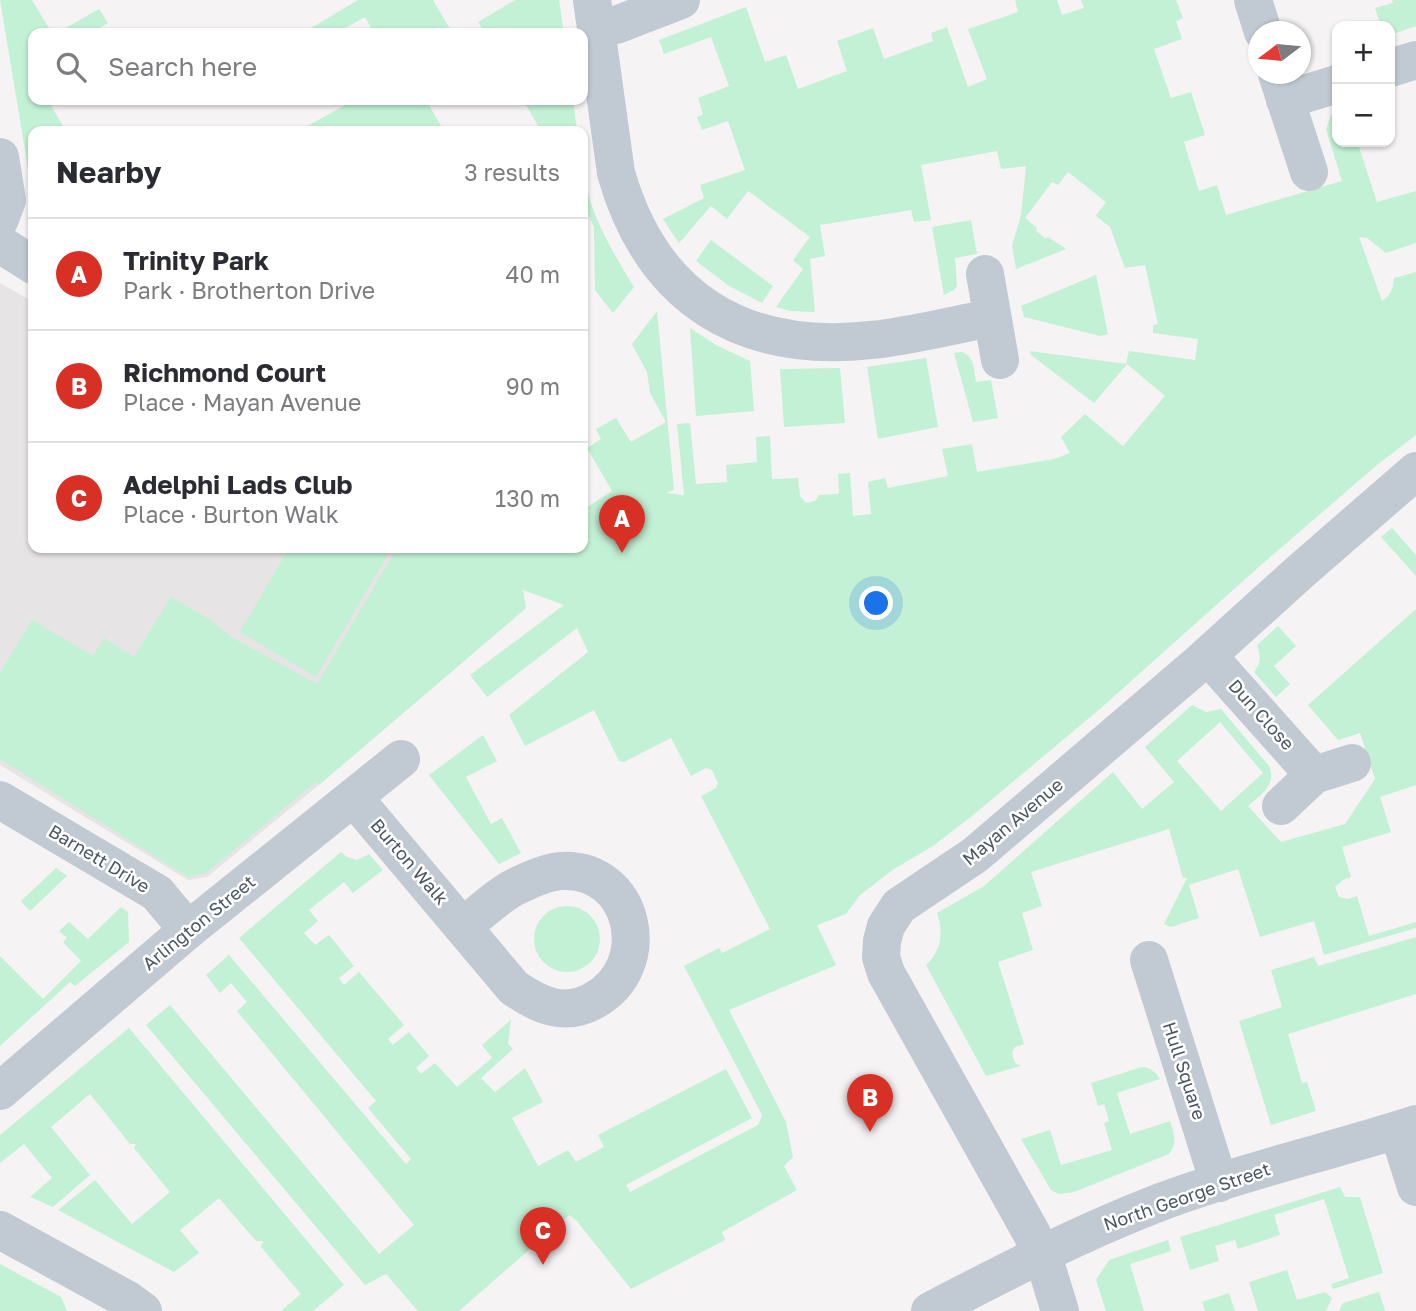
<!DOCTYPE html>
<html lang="en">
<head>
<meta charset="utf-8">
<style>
	body { margin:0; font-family:"Golos Text",sans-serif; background:#f2f2f3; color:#2b2b33 }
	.controls { position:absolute; right:21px; top:21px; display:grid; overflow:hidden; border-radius:14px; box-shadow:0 2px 5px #0004 }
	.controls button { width:63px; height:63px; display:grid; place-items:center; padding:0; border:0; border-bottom:2px solid #e1e1e2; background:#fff; color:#2b2b33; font:35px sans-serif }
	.compass { position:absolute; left:1248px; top:21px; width:63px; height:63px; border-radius:50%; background:#fff; box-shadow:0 2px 5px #0004; rotate:254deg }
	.you { position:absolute; left:877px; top:604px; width:24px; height:24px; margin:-18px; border:5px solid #fff; border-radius:50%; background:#1a73e8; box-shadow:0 0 0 10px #1a73e833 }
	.badge { display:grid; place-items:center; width:46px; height:46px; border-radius:50%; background:#d93025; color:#fff; font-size:23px; font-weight:700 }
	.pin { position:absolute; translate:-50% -58px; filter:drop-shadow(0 2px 4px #0008) }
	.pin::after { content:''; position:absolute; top:37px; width:24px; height:21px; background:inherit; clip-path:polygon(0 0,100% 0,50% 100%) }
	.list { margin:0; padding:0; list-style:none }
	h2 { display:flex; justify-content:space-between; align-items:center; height:91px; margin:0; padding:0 28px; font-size:30px }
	h2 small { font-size:23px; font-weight:400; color:#7c7c81 }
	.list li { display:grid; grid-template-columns:46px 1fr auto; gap:21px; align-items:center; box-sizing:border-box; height:112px; padding:0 28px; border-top:2px solid #e1e1e2 }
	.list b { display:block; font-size:26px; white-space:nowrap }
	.list p { margin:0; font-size:23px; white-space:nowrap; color:#7c7c81 }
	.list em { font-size:23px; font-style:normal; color:#7c7c81 }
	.icon { flex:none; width:38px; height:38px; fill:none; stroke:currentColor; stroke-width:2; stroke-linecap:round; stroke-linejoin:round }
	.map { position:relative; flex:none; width:1416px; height:1311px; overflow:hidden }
	.search { position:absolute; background:#fff; box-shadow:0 2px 5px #0004; left:28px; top:28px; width:560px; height:77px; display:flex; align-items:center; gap:18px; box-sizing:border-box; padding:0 24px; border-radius:14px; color:#7c7c81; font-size:26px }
	.panel { position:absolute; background:#fff; box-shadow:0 2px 5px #0004; left:28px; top:126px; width:560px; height:427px; border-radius:14px }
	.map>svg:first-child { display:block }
	.education { fill:#e6e4e5 }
	.green { fill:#c3f1d5; fill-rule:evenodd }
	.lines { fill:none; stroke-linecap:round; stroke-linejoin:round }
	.minor { stroke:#c1cad2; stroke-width:38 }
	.labels { text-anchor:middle; stroke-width:5; stroke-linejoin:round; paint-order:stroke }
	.street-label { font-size:18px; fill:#4a5661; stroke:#fff }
</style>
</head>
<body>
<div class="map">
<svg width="1416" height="1311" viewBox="0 0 1416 1311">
	<rect width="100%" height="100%" fill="#f5f3f3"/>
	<!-- education -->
	<polygon class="education" points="0,283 28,299 33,310 33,548 450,548 526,608 320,784 207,877 188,880 0,765"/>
	<!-- green -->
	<g class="green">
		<polygon points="0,0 32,0 52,33 33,33 33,100 48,100 65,130 33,131 33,198"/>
		<polygon points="358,0 433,0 450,29 443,33 374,33 365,17 336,33 307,33 306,31"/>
		<polygon points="515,0 559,0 564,33 485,33 478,22"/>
		<path d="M1015 0H1057L1062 15 1084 8 1081 0H1176L1183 18 1176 21 1182 39 1154 49 1171 98 1191 92 1205 135 1184 142 1199 191 1217 185 1226 215 1342 181 1326 129 1331 115 1337 113V142H1367L1359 147 1377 202 1416 191V243L1386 253 1367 238 1359 237 1382 301C1391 295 1393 289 1394 278L1416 272V435L1377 465 1261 565 1101 708 972 816 933 846 894 869 860 895 846 914 817 925 836 965 729 1010 786 1122 793 1157 784 1166 797 1190 722 1232 725 1240 631 1289 576 1220 569 1215 459 1311H418L386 1274 365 1285 146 1025 170 1005 379 1254 414 1225 237 1011 247 1002 231 983 220 993 206 975 229 955 406 1164 411 1159 368 1108 376 1101 239 938 341 852 347 857 357 860 369 854 383 870 353 893 344 882 309 910 318 921 304 933 315 945 329 935 354 966 339 978 344 985 359 972 404 1025 388 1039 393 1045 409 1032 429 1056 416 1068 421 1074 435 1063 457 1087 492 1058 482 1045 511 1020 508 1044 513 1049 481 1078 495 1092 525 1068 543 1102 512 1118 538 1166 568 1150 576 1162 604 1147 598 1135 726 1069 752 1118 626 1185 630 1192 758 1125 762 1115 684 966 719 948 722 953 770 929 701 796 716 788 718 783 712 770 706 768 691 776 671 738 624 762 619 761 594 710 525 746 509 715 588 652 577 628 487 697 470 675 564 605 523 590 526 608 320 784 316 782 206 873 188 877 0 759V673L32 620 93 656 104 638 134 657 171 597 212 621 231 637 317 684 397 548H583V510L612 491 587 448 601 439 596 429 616 418 631 442 666 422 650 393 647 372 632 344 657 311 674 490 666 493 684 495 677 424 690 423 696 484 727 482 726 465 757 462 756 437 770 436 772 479 798 478 800 496 806 503 815 501 819 495 839 494 838 474 850 473 853 516 871 514 868 482 885 478 888 488 948 476 942 449 972 444 977 472 1054 459 1070 453 1061 437 1085 414 1123 446 1165 396 1127 364 1094 403 1031 355 1030 351 1126 364 1129 351 1195 360 1198 339 1153 333V325L1158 324 1145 265 1125 268 1110 227 1096 216 1106 202 1068 172 1058 185 1052 182 1025 218 1037 228 1036 231 1046 239 1048 237 1066 249 1016 269 1012 246 1021 215 1026 166 1001 169 997 151 921 165 931 220 914 222 911 210 820 225 825 256 810 259 815 312 790 311 776 307 803 269 793 260 810 237 748 191 727 219 711 206 679 243 663 219 704 198 700 185 745 170 728 121 702 130 697 117 703 114 698 98 729 86 711 37 664 54 659 40 746 7 765 62 786 55 798 89 847 71 837 41 873 28 884 59 933 41 931 33 947 27 968 87 987 79 968 29 1018 12Z"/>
		<polygon points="1392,0 1416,0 1416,26 1390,35 1390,26 1381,26 1375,8 1393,3"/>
		<polygon points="99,9 108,23 92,33 57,33"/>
		<polygon points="354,100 426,100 444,131 299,131"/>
		<polygon points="523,100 573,100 577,131 541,131"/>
		<path d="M583 169C589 214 611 249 634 287L613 313 595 290 594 227 583 203Z"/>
		<polygon points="971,220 977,254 955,258 957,286 954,290 944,295 932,227"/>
		<polygon points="711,240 773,286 762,303 729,286 696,261"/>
		<polygon points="1096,275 1108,334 1100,336 1024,317 1021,306"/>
		<polygon points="690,328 716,345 750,361 754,411 696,416"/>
		<path d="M962 352C975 357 974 371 976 382L991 380 998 418 973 422 954 353Z"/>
		<polygon points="926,358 938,427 878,439 867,367"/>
		<polygon points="840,368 845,423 784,427 780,369"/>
		<polygon points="1392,528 1416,555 1416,576 1381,537"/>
		<polygon points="289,548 392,548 316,677 240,632"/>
		<path d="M1416 609V785L1380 797 1391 832 1342 847 1351 877 1343 880 1335 887 1339 897 1348 899 1357 896 1369 936 1416 922V928L1324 955 1314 921 1260 937 1238 869 1189 885 1199 918 1171 927 1164 924 1187 878H1183L1169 829 1031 872 1042 906 1022 913 1033 950 998 962 1024 1044 1015 1047 1012 1053 1015 1063 1021 1066 986 1076 926 965C941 951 944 933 937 913L984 886 1113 772 1142 809 1174 782 1145 747 1192 705 1206 712 1221 709 1269 766C1277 786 1261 794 1248 806L1281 842 1345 824 1375 779 1360 733 1338 740 1308 705ZM1220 722 1263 773 1221 811 1177 761Z"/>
		<path d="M1278 626 1296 646 1274 666 1290 684 1276 697 1254 672C1261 664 1261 655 1257 645Z"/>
		<polygon points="483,735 497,761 466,777 491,824 502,818 521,853 499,864 429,775"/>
		<polygon points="56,868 67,876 30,911 21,901"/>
		<circle cx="567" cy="939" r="33"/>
		<polygon points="121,907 128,912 129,942 75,986 70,982 0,1046 0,956 43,999 81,961 63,942 67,938 59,931 69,922 88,939"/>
		<polygon points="1416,937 1416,994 1288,1034 1302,1083 1307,1082 1316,1111 1271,1125 1239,1021 1282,1007 1271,970 1314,957 1318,966"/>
		<polygon points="129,1028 344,1285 313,1311 281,1311 301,1294 261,1247 263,1241 256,1241 219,1198 180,1230 199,1253 174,1272 58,1210 95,1180 132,1224 170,1192 134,1148 136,1144 130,1144 90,1094 51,1127 90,1175 53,1207 30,1197 52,1178 24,1144 0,1163 0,1135"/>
		<path d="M1142 1067C1151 1068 1155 1071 1160 1079L1117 1093 1130 1134 1170 1121C1174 1134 1178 1143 1169 1154L1074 1192 1059 1194 1051 1190 1021 1139 1050 1130 1061 1165 1112 1150 1104 1123 1109 1121 1104 1104 1098 1106 1091 1083Z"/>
		<polygon points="1340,1187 1345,1197 1360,1197 1383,1273 1333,1289 1331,1284 1349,1278 1324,1199 1274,1215 1280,1235 1238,1249 1235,1240 1215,1246 1219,1261 1190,1270 1180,1237"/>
		<polygon points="1168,1240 1171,1251 1130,1264 1144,1311 1106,1311 1096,1280 1109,1260"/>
		<polygon points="0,1264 61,1297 67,1311 0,1311"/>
		<polygon points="1287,1270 1297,1300 1325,1292 1332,1298 1326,1311 1258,1311 1249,1282"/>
		<polygon points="1379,1292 1385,1311 1339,1311 1343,1303"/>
		<polygon points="1229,1293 1235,1311 1205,1311 1202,1302"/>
	</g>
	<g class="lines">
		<!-- minor -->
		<g class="minor">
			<path d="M592 0 616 173C652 299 742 354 871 340 911 336 952 325 992 318"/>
			<polyline points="1253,0 1263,32"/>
			<polyline points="596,27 616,25 681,0"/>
			<polyline points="1390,68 1416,60"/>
			<polyline points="1277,74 1309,172"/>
			<polyline points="1285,100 1337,84"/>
			<polyline points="0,157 7,200 0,219"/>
			<polyline points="0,244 33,265"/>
			<polyline points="985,274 1000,360"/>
			<polyline points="1208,656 1314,775 1352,763"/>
			<path d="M354 798 514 988C539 1005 564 1017 593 1001 657 967 635 867 561 871 546 872 529 880 515 887 497 896 480 913 464 926"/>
			<polyline points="0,800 157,893 188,930"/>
			<polyline points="1281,806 1314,775"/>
			<polyline points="1149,960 1219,1183"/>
			<polyline points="0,1091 188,930 401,759"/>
			<polyline points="1398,1130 1416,1187"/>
			<polyline points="0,1230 128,1300 143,1311"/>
			<path d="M930 1311C1007 1271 1084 1231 1166 1200 1247 1170 1333 1151 1416 1124"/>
			<polyline points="1060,1311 1048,1272 1032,1234 886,973 881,957 882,941 886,926 899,906 975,855 1196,666 1301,571 1416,471"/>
		</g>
	</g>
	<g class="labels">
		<!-- street labels -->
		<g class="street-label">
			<text transform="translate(1261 715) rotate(48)" y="6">Dun Close</text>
			<text transform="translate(1013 822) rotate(-40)" y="6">Mayan Avenue</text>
			<text transform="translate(99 859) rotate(31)" y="6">Barnett Drive</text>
			<text transform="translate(409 862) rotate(49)" y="6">Burton Walk</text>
			<text transform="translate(199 923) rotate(-39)" y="6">Arlington Street</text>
			<text transform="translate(1184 1071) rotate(72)" y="6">Hull Square</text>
			<text transform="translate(1187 1197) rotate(-19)" y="6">North George Street</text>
		</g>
	</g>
</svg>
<div class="controls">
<button>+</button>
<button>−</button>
</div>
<svg class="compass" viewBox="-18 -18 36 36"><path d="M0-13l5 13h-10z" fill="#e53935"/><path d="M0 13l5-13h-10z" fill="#7c7c81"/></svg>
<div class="you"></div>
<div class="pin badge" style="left:622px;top:553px">A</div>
<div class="pin badge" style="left:870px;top:1132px">B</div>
<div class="pin badge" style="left:543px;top:1265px">C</div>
<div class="search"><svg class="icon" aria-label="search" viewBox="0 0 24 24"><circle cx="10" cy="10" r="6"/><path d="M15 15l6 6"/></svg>Search here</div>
<section class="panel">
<h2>Nearby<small>3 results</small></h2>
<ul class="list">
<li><span class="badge">A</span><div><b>Trinity Park</b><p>Park · Brotherton Drive</p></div><em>40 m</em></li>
<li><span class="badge">B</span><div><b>Richmond Court</b><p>Place · Mayan Avenue</p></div><em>90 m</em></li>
<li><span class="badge">C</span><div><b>Adelphi Lads Club</b><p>Place · Burton Walk</p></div><em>130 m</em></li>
</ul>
</section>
</div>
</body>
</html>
